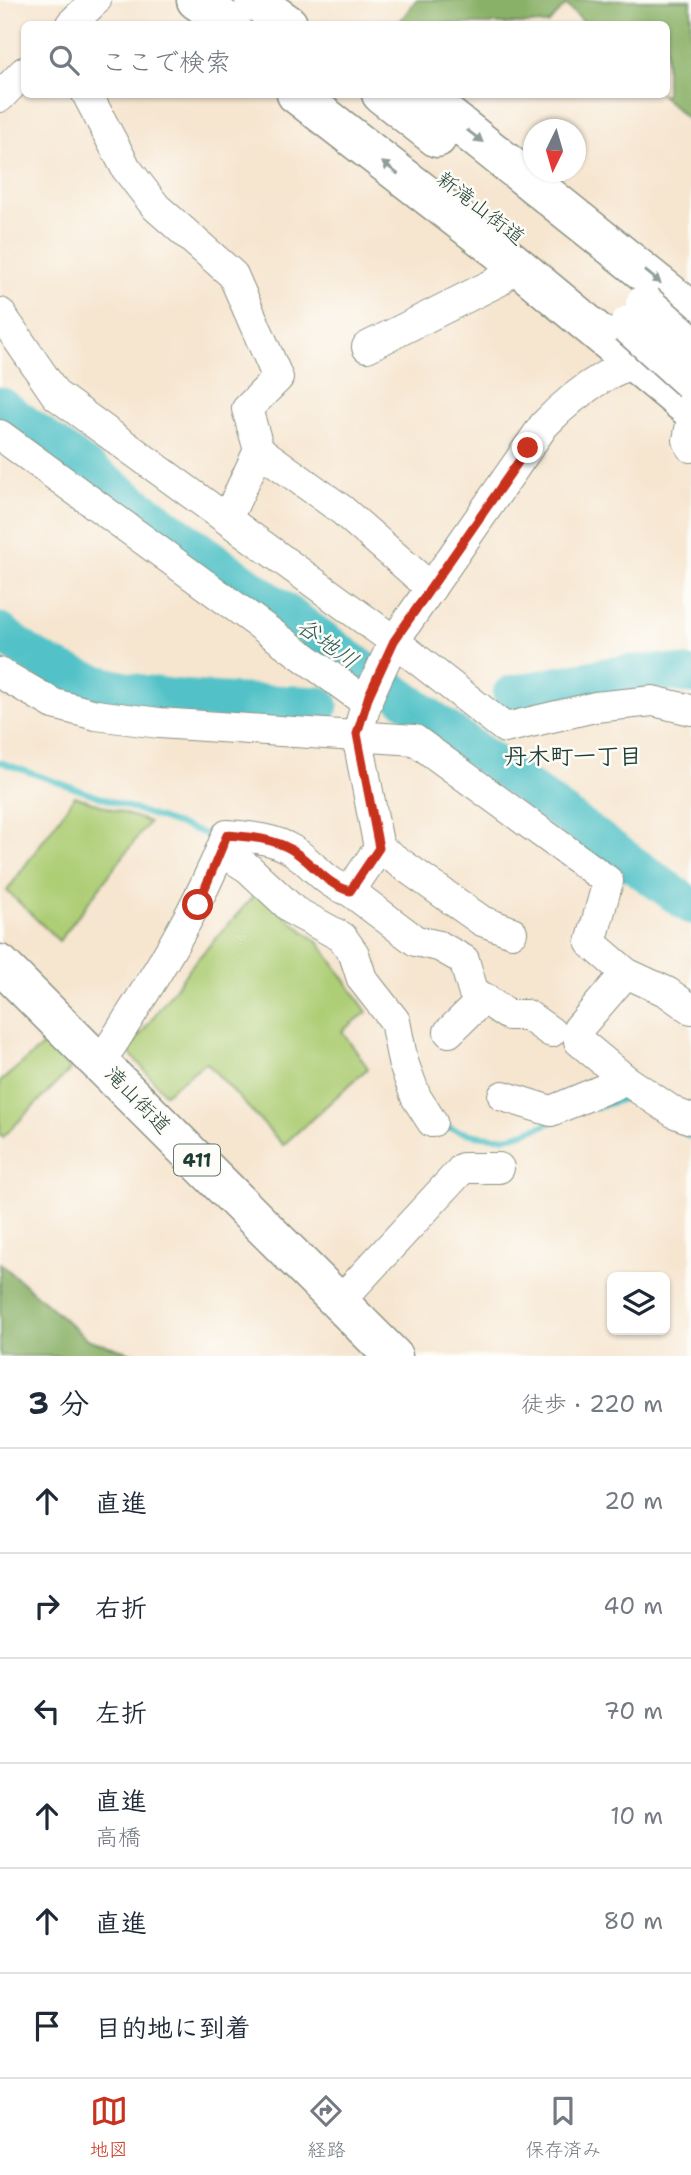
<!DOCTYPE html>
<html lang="ja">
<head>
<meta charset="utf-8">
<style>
	body { margin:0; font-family:"Shantell Sans","Klee One",sans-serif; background:#f2f2f3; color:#1f2937 }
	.controls { position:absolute; right:21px; bottom:21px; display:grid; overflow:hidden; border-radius:10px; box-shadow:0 2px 5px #0004 }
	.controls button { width:63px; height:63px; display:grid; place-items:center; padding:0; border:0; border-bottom:2px solid #e0e1e3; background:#fff; color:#1f2937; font:35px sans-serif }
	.compass { position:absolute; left:523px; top:119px; width:63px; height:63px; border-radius:50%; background:#fff; box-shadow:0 2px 5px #0004; rotate:185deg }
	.stop { position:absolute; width:21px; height:21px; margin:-16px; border:5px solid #c8321e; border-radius:50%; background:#fff }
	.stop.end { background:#c8321e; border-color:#fff; box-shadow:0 2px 7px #0008 }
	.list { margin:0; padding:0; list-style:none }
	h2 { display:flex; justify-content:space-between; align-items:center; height:91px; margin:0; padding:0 28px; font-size:30px }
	h2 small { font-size:23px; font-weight:400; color:#747a83 }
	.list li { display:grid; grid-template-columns:46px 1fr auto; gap:21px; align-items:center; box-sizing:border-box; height:105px; padding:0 28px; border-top:2px solid #e0e1e3 }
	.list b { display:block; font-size:26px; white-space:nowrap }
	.list p { margin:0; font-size:23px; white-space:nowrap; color:#747a83 }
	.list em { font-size:23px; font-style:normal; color:#747a83 }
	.icon { flex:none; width:38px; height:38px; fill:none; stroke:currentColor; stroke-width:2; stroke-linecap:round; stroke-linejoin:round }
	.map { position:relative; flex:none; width:691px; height:1356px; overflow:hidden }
	.search { position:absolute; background:#fff; box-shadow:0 2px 5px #0004; left:21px; right:21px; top:21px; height:77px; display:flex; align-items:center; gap:18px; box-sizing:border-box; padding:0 24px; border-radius:10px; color:#747a83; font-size:26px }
	.sheet { height:721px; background:#fff }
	nav { display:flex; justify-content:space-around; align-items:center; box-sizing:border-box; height:98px; border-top:2px solid #e0e1e3; background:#fff; font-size:19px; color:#747a83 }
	nav a { display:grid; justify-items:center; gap:4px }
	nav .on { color:#c8321e }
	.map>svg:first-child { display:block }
	.green { fill:#aece76; stroke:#668655; stroke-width:2 }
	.forest { fill:#8ab167; stroke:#54774e; stroke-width:2 }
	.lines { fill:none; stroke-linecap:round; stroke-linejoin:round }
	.stream { stroke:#53c2c8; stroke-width:6 }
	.river { stroke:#53c2c8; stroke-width:37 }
	.minor-casing { stroke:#8a9182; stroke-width:32 }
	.major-casing { stroke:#8a9182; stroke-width:41 }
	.highway-casing { stroke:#8a9182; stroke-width:41 }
	.minor { stroke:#fff; stroke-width:30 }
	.major { stroke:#fff; stroke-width:38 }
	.highway { stroke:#fff; stroke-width:38 }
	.major-bridge-casing { stroke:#8a9182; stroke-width:41; stroke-linecap:butt }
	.major-bridge { stroke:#fff; stroke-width:38 }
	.oneway { fill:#8f9e9a }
	.route { stroke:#c8321e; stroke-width:9 }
	.labels { text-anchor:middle; stroke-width:5; stroke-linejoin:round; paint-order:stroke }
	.shield { fill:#fdfcf7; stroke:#62766e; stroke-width:2 }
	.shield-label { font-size:19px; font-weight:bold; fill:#1f3d34 }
	.street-label { font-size:21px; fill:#1f3d34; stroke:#fdfcf7 }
	.water-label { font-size:23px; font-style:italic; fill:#2c5e59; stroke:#fdfcf7 }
	.neighbourhood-label { font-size:23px; font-weight:bold; fill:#1f3d34; stroke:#fdfcf7 }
</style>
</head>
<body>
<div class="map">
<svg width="691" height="1356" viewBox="0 0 691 1356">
	<rect width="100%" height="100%" fill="#fdfcf7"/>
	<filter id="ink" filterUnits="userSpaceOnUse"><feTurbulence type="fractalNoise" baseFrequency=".0143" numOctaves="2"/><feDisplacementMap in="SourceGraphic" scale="14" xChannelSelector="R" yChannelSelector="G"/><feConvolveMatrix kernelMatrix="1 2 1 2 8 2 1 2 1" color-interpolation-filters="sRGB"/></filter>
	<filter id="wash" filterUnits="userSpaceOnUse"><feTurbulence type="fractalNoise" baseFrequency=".00686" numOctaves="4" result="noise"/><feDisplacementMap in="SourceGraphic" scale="28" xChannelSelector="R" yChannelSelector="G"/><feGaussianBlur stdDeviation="1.57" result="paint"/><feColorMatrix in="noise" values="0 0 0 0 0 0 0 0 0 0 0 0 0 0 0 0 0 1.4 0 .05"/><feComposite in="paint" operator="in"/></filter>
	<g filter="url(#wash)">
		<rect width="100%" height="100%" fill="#f6e5cf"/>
		<!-- green -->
		<g class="green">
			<polygon points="75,796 149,822 59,941 7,891"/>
			<polygon points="256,893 320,944 367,1012 342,1031 368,1068 283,1145 206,1062 165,1094 128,1051 193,964"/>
			<polygon points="47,1042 65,1059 70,1070 3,1137 0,1134 0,1082"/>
		</g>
		<!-- forest -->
		<g class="forest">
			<polygon points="416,0 691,0 691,122 661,95 666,94 666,24 586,24 566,5 548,24 398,24"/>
			<polygon points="0,1263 87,1339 141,1356 0,1356"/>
		</g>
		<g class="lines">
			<!-- stream -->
			<g class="stream">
				<polyline points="0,762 208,835"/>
				<polyline points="593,1109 633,1096"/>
				<path d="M440 1121C451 1133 488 1138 504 1137 520 1136 538 1127 553 1122"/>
				<polyline points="672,1125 691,1137"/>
			</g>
			<!-- river -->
			<g class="river">
				<polyline points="0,405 691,906"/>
				<path d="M0 631C84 708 214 699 320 705"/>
				<path d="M511 694C569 684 633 664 691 676"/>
			</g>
		</g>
	</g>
	<g filter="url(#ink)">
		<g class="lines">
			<defs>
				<g id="minor">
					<polyline points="71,24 96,0"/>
					<polyline points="87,94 126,168 156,207 233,275 278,378 247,409 259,450 227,519"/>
					<polyline points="0,97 24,72"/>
					<polyline points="0,313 56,395 394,641 505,728 595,707 653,701 691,710"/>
					<polyline points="367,347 499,281 512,261"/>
					<polyline points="691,424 688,440 691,447"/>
					<polyline points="0,435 367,703"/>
					<polyline points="259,450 342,510 431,588"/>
					<polyline points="0,673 54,704 96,715 159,723 415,740 608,881 591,943 626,973 667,992 691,1009"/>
					<polyline points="379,848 482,921 512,932"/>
					<polyline points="221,851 248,868 294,911 342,937 354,954 362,979 395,1021 403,1062 416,1097 432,1122"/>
					<polyline points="350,891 416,941 439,946 464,960 473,991 508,1015 527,1015 551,1032"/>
					<polyline points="449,1032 484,998"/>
					<path d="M97 1059 111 1046C156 975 196 913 227 835 249 837 273 838 292 850 313 863 325 884 350 891L379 848 357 735 369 695 394 641 544 425C563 405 581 390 605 376 621 367 634 365 646 349"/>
					<polyline points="626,1080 579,1041 578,1029 626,973"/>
					<polyline points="503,1096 551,1111 626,1080 675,1113 691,1119"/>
					<polyline points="339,1302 463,1168 499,1168"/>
				</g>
				<g id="major">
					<polyline points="196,0 231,24"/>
					<polyline points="254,0 288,24"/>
					<polyline points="296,94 512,261 691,410"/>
					<polyline points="381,94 437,138"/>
					<polyline points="421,94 691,310"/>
				</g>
				<polyline id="highway" points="0,964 393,1356"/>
			</defs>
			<!-- minor casing -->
			<use href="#minor" class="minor-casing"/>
			<!-- major casing -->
			<use href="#major" class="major-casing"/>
			<!-- highway casing -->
			<use href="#highway" class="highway-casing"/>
			<!-- minor -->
			<use href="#minor" class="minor"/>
			<!-- major -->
			<use href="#major" class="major"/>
			<!-- highway -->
			<use href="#highway" class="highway"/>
			<defs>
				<g id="major-bridge">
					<polyline points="645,304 691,344"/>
					<polyline points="629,325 691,381"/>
				</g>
			</defs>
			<!-- major-bridge casing -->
			<use href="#major-bridge" class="major-bridge-casing"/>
			<!-- major-bridge -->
			<use href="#major-bridge" class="major-bridge"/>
		</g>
		<!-- one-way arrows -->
		<defs><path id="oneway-solid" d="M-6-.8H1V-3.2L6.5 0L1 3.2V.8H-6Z" transform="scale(1.75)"/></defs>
		<g class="oneway">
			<use href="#oneway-solid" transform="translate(475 136) rotate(38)"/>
			<use href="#oneway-solid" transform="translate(390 168) rotate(-143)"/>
			<use href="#oneway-solid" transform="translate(653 277) rotate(39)"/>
		</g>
	</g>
	<g class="lines" filter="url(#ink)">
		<!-- route -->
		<path class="route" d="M198 905 227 835C249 837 273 838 292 850 313 863 325 884 350 891L379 848 357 734 369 695 394 641 528 448"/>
	</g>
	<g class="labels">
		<!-- shield labels -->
		<rect class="shield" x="174" y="1144.5" width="46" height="31" rx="5"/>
		<g class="shield-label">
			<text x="197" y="1167">411</text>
		</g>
		<!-- street labels -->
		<g class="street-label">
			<text transform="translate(481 208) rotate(38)" y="7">新滝山街道</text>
			<text transform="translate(138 1100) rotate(46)" y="7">滝山街道</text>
		</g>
		<!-- water labels -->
		<g class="water-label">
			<text transform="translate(328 643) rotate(36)" y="8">谷地川</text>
		</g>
		<!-- neighbourhood labels -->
		<g class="neighbourhood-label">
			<text x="573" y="764">丹木町一丁目</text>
		</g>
	</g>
</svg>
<div class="controls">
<button><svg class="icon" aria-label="layers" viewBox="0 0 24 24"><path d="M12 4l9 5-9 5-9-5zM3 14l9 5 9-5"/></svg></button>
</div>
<svg class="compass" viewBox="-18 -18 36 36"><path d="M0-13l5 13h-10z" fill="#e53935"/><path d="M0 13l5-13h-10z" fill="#747a83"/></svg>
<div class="stop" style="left:198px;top:905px"></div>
<div class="stop end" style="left:528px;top:448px"></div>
<div class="search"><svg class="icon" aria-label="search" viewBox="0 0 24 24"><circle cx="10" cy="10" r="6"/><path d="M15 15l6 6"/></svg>ここで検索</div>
</div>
<section class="sheet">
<h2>3 分<small>徒歩 · 220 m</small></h2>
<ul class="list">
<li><svg class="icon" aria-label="ahead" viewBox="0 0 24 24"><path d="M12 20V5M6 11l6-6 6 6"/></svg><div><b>直進</b></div><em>20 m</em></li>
<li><svg class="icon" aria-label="right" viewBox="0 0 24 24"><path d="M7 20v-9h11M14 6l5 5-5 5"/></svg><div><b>右折</b></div><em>40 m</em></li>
<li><svg class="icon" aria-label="left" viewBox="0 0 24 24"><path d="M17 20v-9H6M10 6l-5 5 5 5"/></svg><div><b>左折</b></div><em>70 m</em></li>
<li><svg class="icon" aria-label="ahead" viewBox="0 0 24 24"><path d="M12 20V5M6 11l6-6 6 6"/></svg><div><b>直進</b><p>高橋</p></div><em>10 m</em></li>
<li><svg class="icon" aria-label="ahead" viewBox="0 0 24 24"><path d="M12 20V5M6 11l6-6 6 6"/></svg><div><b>直進</b></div><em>80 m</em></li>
<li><svg class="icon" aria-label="arrive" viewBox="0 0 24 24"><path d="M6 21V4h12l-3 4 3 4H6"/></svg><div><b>目的地に到着</b></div></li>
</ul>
</section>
<nav>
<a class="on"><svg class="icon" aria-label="map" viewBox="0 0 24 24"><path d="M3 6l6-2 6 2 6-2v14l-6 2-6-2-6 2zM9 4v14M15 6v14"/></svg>地図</a>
<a><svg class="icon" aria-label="directions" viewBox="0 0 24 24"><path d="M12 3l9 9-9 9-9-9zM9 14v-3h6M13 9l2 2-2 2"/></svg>経路</a>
<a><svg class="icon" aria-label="saved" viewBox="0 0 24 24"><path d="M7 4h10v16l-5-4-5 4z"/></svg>保存済み</a>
</nav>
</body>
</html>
